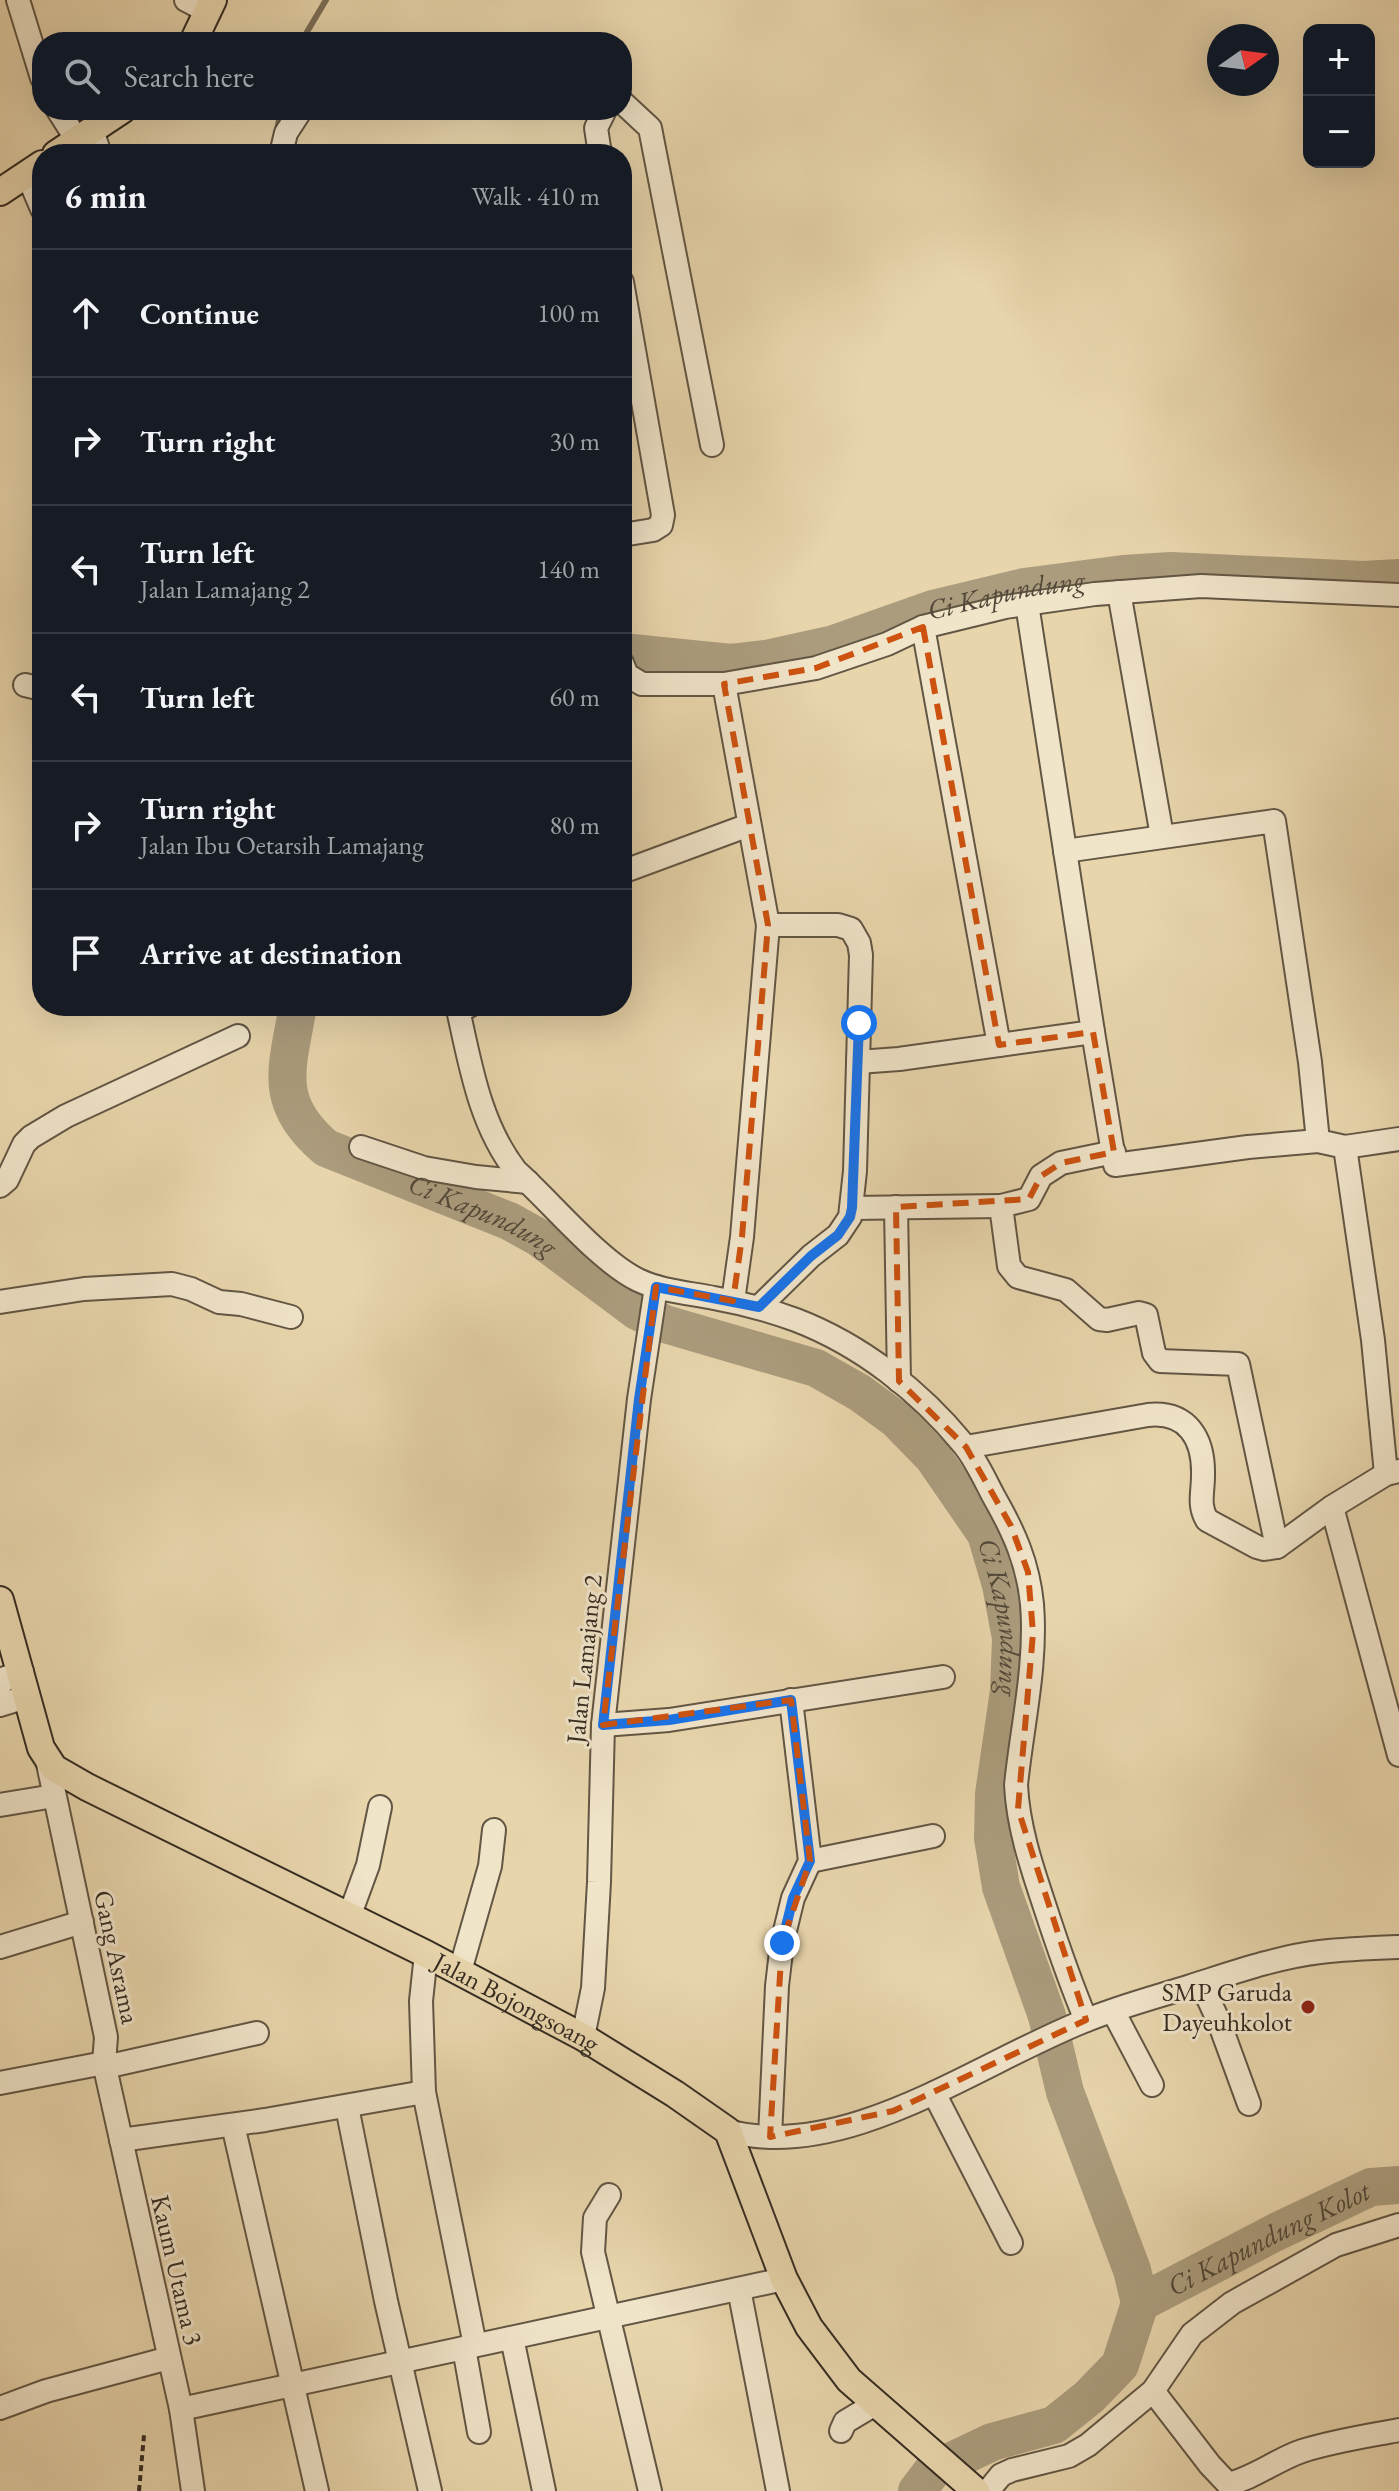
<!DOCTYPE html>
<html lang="en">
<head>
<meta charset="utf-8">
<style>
	body { margin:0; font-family:"EB Garamond",serif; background:#20242c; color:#f1f3f6 }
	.controls { position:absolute; right:24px; top:24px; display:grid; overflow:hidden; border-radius:16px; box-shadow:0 8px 32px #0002 }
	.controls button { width:72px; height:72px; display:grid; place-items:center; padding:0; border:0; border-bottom:2px solid #363941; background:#171b24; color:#f1f3f6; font:40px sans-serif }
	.compass { position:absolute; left:1207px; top:24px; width:72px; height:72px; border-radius:50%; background:#171b24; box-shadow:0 8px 32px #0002; rotate:76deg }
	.stop { position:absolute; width:24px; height:24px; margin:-18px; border:6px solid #1a73e8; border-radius:50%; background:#fff }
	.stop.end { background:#1a73e8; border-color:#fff; box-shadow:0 2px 8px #0008 }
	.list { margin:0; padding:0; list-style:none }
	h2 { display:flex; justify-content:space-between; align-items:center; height:104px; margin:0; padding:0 32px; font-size:34px }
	h2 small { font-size:26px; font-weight:400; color:#9ea1a6 }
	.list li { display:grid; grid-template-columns:52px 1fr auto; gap:24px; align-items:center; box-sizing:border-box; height:128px; padding:0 32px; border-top:2px solid #363941 }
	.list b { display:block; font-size:30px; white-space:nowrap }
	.list p { margin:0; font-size:26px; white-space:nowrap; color:#9ea1a6 }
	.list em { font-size:26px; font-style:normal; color:#9ea1a6 }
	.icon { flex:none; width:44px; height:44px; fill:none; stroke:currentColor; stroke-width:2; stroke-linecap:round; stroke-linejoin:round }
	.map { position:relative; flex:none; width:1399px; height:2491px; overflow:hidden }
	.search { position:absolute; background:#171b24; box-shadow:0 8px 32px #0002; left:32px; top:32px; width:600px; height:88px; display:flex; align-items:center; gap:20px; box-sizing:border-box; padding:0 28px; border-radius:32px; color:#9ea1a6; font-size:30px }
	.panel { position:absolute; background:#171b24; box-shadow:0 8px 32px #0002; left:32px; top:144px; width:600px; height:872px; border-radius:32px }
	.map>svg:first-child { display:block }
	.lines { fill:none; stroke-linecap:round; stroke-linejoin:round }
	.stream { stroke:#7c6f59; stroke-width:6 }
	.river { stroke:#ab9c7d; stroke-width:38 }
	.minor-casing { stroke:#625644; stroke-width:26 }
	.major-casing { stroke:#352c22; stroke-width:30 }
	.path { stroke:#352c22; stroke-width:4; stroke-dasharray:6 4; stroke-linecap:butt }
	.minor { stroke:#f0e4c9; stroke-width:22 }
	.major { stroke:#e8d5ac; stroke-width:26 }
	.route { stroke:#1a73e8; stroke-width:10 }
	.marked { fill:none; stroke:#cd520f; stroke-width:6; stroke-dasharray:16 10; stroke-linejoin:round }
	.poi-dot { fill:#8f2418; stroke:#f0e4c9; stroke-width:3 }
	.labels { text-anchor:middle; stroke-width:6; stroke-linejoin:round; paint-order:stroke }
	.street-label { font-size:26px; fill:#352c22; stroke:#f0e4c9 }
	.poi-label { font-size:26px; fill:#352c22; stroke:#f0e4c9; text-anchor:end }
	.water-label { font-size:28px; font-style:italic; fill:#524839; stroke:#f0e4c9 }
</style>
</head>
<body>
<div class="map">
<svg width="1399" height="2491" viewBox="0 0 1399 2491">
	<rect width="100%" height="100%" fill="#e8d5ac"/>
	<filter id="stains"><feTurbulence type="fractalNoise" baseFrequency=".0025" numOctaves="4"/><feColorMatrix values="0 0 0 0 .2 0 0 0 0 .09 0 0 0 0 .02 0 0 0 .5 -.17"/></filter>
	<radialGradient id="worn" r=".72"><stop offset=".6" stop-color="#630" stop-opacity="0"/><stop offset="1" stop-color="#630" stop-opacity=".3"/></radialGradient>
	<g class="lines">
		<!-- stream -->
		<g class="stream">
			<polyline points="301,42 326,0"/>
			<polyline points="277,130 281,110"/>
		</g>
		<!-- river -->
		<g class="river">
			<path id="s1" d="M622 652 731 663 766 659 834 644 933 609 1024 587 1123 574 1171 571 1363 580 1399 578"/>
			<path id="s2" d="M298 1006C287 1069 272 1102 326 1148L509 1221 538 1237 637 1311 665 1324 816 1368 860 1393 897 1420 933 1457 986 1534 1001 1585 1011 1638 1009 1691 994 1794 993 1838 1001 1887 1047 2016 1065 2092 1132 2270 1140 2303 1120 2365 1089 2397 1054 2425 992 2442 933 2470 917 2491"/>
			<path id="s3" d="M1140 2303 1276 2232 1371 2187 1399 2185"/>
		</g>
		<defs>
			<g id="minor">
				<polyline points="18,0 42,78"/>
				<polyline points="186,0 209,12"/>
				<polyline points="622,102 650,128 712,445"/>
				<polyline points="58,110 77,140"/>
				<polyline points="92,130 100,154"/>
				<polyline points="281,154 286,133 301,110"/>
				<polyline points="600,154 596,128 605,110"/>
				<polyline points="27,174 42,209"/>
				<polyline points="622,282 663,515 661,525 653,530 622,535"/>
				<polyline points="1119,592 1162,836"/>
				<polyline points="923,627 999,1045"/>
				<polyline points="622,663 627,675 642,684 724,684 816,668 887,644 923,627 1005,607 1095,594 1201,586 1399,595"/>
				<polyline points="724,684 768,925 742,1237 733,1301"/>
				<polyline points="25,685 42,689"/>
				<polyline points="1065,851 1274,821 1310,1062 1318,1141 1345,1147 1373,1340 1386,1474"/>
				<polyline points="622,872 749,825"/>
				<path d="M469 1006 460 1010 459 1014C471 1069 481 1126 516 1171 551 1202 598 1260 638 1280 661 1291 689 1293 714 1298 742 1303 769 1310 796 1320 861 1345 920 1391 964 1445 976 1460 985 1480 994 1497 1014 1532 1028 1563 1032 1604 1037 1664 1022 1726 1016 1785 1018 1826 1031 1865 1044 1904 1057 1944 1070 1982 1086 2020"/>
				<polyline points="1093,1032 1115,1165 1248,1147 1318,1141"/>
				<polyline points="858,1062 899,1059 1093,1032 1027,604"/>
				<polyline points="361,1147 424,1168 476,1177 528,1182"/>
				<polyline points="1345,1147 1399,1139"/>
				<polyline points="1114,1152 1061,1163 1041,1176 1029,1199 1001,1206 1009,1266 1018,1277 1066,1290 1099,1319 1107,1320 1139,1313 1146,1315 1154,1353 1160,1361 1238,1364 1277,1547"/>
				<polyline points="0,1186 7,1180 24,1144 31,1137 66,1116 238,1036"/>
				<polyline points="896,1207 899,1381"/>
				<polyline points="852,1208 1001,1206"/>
				<polyline points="0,1302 84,1289 172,1284 191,1289 219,1302 241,1304 291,1317"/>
				<polyline points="759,1307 811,1256 838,1235 850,1217 855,1171 861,955 859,943 851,929 838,925 768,925"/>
				<path d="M966 1447 1148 1415C1188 1411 1204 1439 1203 1476 1203 1493 1198 1505 1207 1520L1257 1547 1264 1549 1277 1547 1332 1507 1386 1474 1399 1471"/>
				<polyline points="1332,1507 1399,1755"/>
				<polyline points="0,1685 5,1678 22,1672"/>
				<polyline points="0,1705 26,1697"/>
				<polyline points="603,1725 669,1720 943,1677"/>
				<polyline points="47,1759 106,2037 104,2063 181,2409 193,2491"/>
				<polyline points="0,1805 54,1796"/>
				<polyline points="810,1861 933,1836"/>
				<polyline points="349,1917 368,1865 380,1807"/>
				<polyline points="0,1947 82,1922"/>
				<polyline points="426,1954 421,2001 424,2092 475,2345"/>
				<polyline points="460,1971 490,1866 494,1830"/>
				<polyline points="1201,1983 1219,2022 1249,2104"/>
				<polyline points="1113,2011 1152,2085"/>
				<polyline points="583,2037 593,1988 599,1882 603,1725 639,1399 656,1287"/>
				<polyline points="105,2067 257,2033"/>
				<polyline points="0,2083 104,2063"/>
				<polyline points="934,2093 1011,2243"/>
				<polyline points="347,2107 386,2301 430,2491"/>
				<polyline points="233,2125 317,2491"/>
				<path d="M728 2131C846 2163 981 2061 1087 2020 1121 2006 1156 1997 1191 1986 1232 1973 1277 1957 1320 1952 1346 1949 1373 1948 1399 1947"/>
				<polyline points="770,2137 777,1986 782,1943 793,1898 810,1861 791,1700"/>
				<polyline points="121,2140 265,2120 424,2092"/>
				<polyline points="609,2195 595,2218 593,2252 650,2491"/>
				<polyline points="739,2289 778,2491"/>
				<polyline points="512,2338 544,2491"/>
				<polyline points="464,2348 479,2432"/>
				<path d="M1153 2391 1210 2465 1228 2484C1254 2478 1276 2460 1302 2451 1333 2441 1367 2436 1399 2430"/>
				<polyline points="0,2408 46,2391 169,2358"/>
				<polyline points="181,2409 784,2279"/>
				<polyline points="841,2431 845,2422 875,2404"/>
				<polyline points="988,2491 1001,2475 1012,2470 1069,2456 1088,2445 1153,2391 1192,2334 1232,2303 1336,2245 1399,2225"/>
			</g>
			<g id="major">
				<polyline points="193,42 213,0"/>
				<polyline points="56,154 122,110"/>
				<polyline points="0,192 42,164"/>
				<path id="s4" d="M0 1600 41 1748 54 1768 87 1787 426 1954 583 2037 675 2094 728 2131 784 2279 809 2327 849 2380 976 2491"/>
			</g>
		</defs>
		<!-- minor casing -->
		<use href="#minor" class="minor-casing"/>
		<!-- major casing -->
		<use href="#major" class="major-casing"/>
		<!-- path -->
		<polyline class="path" points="139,2491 144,2435"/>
		<!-- minor -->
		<use href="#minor" class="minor"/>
		<!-- major -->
		<use href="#major" class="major"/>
	</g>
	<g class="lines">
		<!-- route -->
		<polyline class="route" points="782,1943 793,1898 810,1861 791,1700 669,1720 603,1725 639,1399 656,1287 759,1307 811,1256 838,1235 850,1217 852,1208 859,1023"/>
	</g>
	<!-- marked area -->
	<path class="marked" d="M923 627 999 1045 1093 1032 1114 1152 1061 1163 1041 1176 1029 1199 896 1207 899 1381 966 1447 1011 1526 1028 1572 1033 1633 1018 1809 1086 2020 893 2111 770 2137 782 1943 810 1861 791 1700 603 1725 656 1287 733 1301 742 1237 768 925 724 684 816 668Z"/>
	<!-- markers -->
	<circle class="poi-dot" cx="1308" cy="2007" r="8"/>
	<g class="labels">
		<!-- street labels -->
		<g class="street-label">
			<text transform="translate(584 1659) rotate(-84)" y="9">Jalan Lamajang 2</text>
			<text transform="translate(117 1957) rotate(78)" y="9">Gang Asrama</text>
			<text dy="9" stroke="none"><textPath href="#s4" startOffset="696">Jalan Bojongsoang</textPath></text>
			<text transform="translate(177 2270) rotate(77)" y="9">Kaum Utama 3</text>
		</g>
		<!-- poi labels -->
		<g class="poi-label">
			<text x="1292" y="2001">SMP Garuda<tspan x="1292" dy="30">Dayeuhkolot</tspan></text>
		</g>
		<!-- water labels -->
		<g class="water-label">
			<text dy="10" stroke="none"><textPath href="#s1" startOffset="394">Ci Kapundung</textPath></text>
			<text dy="10" stroke="none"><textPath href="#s2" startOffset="326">Ci Kapundung</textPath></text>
			<text dy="10" stroke="none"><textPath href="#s2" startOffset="1024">Ci Kapundung</textPath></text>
			<text dy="10" stroke="none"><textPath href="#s3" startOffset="144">Ci Kapundung Kolot</textPath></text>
		</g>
	</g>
	<rect width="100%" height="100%" filter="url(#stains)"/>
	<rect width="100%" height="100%" fill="url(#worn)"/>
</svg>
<div class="controls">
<button>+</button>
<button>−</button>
</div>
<svg class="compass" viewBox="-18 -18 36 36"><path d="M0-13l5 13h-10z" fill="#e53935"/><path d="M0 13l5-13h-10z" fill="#9ea1a6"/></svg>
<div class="stop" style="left:859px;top:1023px"></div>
<div class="stop end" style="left:782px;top:1943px"></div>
<div class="search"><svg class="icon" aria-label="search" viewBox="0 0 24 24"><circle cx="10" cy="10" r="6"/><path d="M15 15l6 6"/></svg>Search here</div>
<section class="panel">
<h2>6 min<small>Walk · 410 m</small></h2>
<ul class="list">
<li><svg class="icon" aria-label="ahead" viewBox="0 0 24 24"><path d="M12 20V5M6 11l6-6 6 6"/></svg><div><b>Continue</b></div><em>100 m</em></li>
<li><svg class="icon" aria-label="right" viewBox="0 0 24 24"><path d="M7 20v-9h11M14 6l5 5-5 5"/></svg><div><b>Turn right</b></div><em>30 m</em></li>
<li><svg class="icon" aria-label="left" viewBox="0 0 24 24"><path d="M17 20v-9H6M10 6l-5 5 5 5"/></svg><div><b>Turn left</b><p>Jalan Lamajang 2</p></div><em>140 m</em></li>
<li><svg class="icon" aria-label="left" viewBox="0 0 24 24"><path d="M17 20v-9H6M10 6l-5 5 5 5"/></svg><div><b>Turn left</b></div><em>60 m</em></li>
<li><svg class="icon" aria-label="right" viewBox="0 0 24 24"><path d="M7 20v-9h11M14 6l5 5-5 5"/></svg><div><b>Turn right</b><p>Jalan Ibu Oetarsih Lamajang</p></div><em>80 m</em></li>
<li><svg class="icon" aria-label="arrive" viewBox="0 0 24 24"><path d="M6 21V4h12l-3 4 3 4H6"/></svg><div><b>Arrive at destination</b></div></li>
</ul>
</section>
</div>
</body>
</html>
